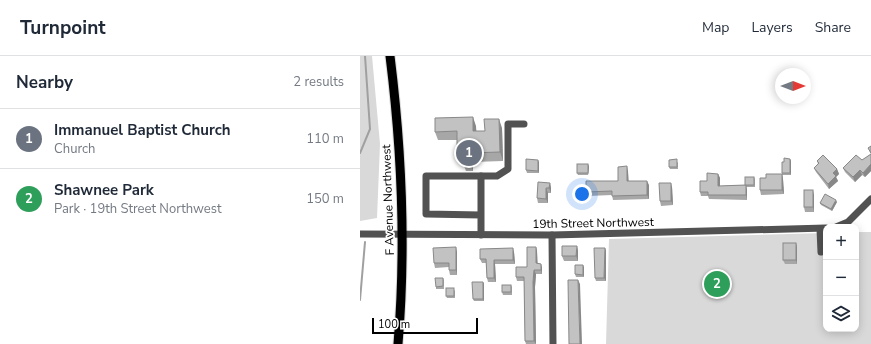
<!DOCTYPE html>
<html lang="en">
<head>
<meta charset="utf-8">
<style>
	body { margin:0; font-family:"Nunito Sans",sans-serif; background:#f6f6f7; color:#1f2937 }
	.controls { position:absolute; right:12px; bottom:12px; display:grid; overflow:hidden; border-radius:8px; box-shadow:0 2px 10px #0003 }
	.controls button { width:36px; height:36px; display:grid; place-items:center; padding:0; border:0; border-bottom:1px solid #e0e1e3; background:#fff; color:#1f2937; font:20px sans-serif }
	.compass { position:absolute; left:415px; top:12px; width:36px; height:36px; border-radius:50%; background:#fff; box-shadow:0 2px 10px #0003; rotate:90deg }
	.scale { position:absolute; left:12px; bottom:10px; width:106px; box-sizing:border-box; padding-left:4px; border:2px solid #000; border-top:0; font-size:11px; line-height:14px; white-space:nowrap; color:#000; -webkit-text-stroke:3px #fff; paint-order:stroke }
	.you { position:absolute; left:222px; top:138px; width:14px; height:14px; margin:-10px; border:3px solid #fff; border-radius:50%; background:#1a73e8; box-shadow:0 0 0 6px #1a73e833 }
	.badge { display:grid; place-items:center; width:26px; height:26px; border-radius:50%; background:#000; color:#fff; font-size:13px; font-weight:700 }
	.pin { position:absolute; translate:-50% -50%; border:2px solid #fff; box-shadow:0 1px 4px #0006 }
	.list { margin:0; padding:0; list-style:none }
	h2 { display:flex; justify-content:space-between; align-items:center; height:52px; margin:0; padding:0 16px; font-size:17px }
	h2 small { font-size:13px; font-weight:400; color:#747a83 }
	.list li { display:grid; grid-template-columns:26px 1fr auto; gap:12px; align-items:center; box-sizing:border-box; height:60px; padding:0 16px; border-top:1px solid #e0e1e3 }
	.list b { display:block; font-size:15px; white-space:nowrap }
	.list p { margin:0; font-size:13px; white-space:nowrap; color:#747a83 }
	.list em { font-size:13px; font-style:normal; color:#747a83 }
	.icon { flex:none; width:22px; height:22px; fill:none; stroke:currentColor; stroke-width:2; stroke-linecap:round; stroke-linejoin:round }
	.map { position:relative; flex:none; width:511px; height:288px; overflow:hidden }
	header { display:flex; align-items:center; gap:24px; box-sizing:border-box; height:56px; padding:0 20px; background:#fff; border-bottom:1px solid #e0e1e3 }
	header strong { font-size:19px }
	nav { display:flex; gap:22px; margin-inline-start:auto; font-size:14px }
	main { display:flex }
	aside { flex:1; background:#fff }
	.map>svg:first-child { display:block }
	.green { fill:#d9d9d9 }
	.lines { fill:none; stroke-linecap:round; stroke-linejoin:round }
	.stream { stroke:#a0a0a0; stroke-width:2 }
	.major-casing { stroke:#dbdbdb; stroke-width:11 }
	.minor { stroke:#525252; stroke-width:7 }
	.major { stroke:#000; stroke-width:9 }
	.wall { fill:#a7a7a7 }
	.shaded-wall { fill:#888 }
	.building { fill:#c2c2c2; stroke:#888 }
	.labels { text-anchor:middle; stroke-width:3.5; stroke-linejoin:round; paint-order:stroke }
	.street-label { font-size:12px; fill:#000; stroke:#fff }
</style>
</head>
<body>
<header>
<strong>Turnpoint</strong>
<nav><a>Map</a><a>Layers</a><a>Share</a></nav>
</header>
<main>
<aside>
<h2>Nearby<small>2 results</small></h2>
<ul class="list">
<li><span class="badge" style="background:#6b7280">1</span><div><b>Immanuel Baptist Church</b><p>Church</p></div><em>110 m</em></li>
<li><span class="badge" style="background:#2e9e5b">2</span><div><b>Shawnee Park</b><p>Park · 19th Street Northwest</p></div><em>150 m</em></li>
</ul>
</aside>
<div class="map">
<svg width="511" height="288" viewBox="0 0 511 288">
	<rect width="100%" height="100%" fill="#fff"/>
	<!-- green -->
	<g class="green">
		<polygon points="0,0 12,0 20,88 17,162 0,165"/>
		<polygon points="496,176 511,176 511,288 246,288 249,183 466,177 466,273 496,273"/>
	</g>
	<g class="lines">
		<!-- stream -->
		<g class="stream">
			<polyline points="0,97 10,73 5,0"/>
			<polyline points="0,244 5,186"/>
		</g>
		<defs>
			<path id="major" d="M30 0C42 96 46 192 38 288"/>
		</defs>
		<!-- major casing -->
		<use href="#major" class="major-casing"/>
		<!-- minor -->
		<g class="minor">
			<polyline points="121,120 137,120 148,113 148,68 164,68"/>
			<polyline points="476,171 488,166 511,143"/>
			<polyline points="460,173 461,196 466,195"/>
			<polyline points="0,178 192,179 466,172"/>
			<polyline points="121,179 121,120 66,120 66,158 121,159"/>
			<polyline points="192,179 193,288"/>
		</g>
		<!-- major -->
		<use href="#major" class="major"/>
	</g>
	<!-- wall -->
	<g class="wall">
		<polygon points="116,70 116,75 125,75 142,72 143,105 113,106 113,115 106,115 103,107 100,107 97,99 97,84 78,84 75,76"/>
		<polygon points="511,90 511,115 505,121 502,119 495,126 485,116 483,112 502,104 511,98 508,92"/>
		<polygon points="430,103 431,105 431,119 422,119 422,117 424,106"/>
		<polygon points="457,105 477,113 479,118 476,121 478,125 469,133 456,116 454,112 458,108"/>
		<polygon points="179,106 179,117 167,117 166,114"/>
		<polygon points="318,106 318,113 310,113 309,111"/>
		<polygon points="228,108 229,111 228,119 218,119 217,117"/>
		<polygon points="268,115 268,125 289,129 289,143 253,144 252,139 228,140 226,136 258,125"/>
		<polygon points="358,118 360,122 360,130 386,129 385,129 394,121 395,123 395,131 386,131 387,134 387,144 349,143 348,140 341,140 340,136 347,125"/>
		<polygon points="422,118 423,123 424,138 401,139 400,134 406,122"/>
		<polygon points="190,127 191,132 191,137 188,137 188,147 178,147 177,142"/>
		<polygon points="312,131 313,149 301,150 300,145"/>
		<polygon points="454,139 454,156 445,156 444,151"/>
		<polygon points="477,146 472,155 461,149 460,147"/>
		<polygon points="436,187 437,191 437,208 425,208 423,204"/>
		<polygon points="217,190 218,195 218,205 204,205 202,200"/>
		<polygon points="176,191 177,195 177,207 181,208 182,212 182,218 176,218 175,231 176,288 166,288 165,285 164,225 157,225 156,221 167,211"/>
		<polygon points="245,192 246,195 246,225 236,225 235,222"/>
		<polygon points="97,196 97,219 90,219 89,214 89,211 75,212 74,207"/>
		<polygon points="154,196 155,208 135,208 136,226 128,226 127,222 126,207 122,207 120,203"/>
		<polygon points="224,211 224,221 216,221 215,218"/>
		<polygon points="83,222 84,224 84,233 76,233 76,231"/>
		<polygon points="123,226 124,228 124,245 114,245 113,243"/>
		<polygon points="151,229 152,231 152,239 143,239 142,236"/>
		<polygon points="95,234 95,242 87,242 86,240"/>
	</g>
	<!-- shaded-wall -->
	<g class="shaded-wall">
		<polygon points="113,61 116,70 117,84 113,75"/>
		<polygon points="139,63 142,72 143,105 140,96"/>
		<polygon points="109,97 113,106 113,115 110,106"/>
		<polygon points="430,103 431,105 431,119 430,117"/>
		<polygon points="178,104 179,106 179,117 178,115"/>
		<polygon points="228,108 229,111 228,119"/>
		<polygon points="511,108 511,115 505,121 503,117"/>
		<polygon points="267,110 268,115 269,129 267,125"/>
		<polygon points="477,113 479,118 476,121 478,125 469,133 468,128 473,117"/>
		<polygon points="500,114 502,119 495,126 493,121"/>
		<polygon points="358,118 360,122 360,135 358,130"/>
		<polygon points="422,118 423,123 424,138 422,134"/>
		<polygon points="287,125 289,129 289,143 287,139"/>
		<polygon points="190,127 191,132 191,137 189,132"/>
		<polygon points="311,127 312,131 313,149 311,145"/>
		<polygon points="386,129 387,134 387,144 386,139"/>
		<polygon points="186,132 188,137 188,147 186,143"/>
		<polygon points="453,134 454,139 454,156 453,151"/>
		<polygon points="476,144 477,146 472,155 471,153"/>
		<polygon points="436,187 437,191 437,208 436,204"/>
		<polygon points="217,190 218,195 218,205 216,200"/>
		<polygon points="96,191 97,196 97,219 96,214"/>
		<polygon points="176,191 177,195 178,212 176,207"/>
		<polygon points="153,192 154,196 155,208 153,204"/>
		<polygon points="245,192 246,195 246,225 244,222"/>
		<polygon points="134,204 135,208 136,226 134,222"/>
		<polygon points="181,208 182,212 182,218 181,214"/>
		<polygon points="223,209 224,211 224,221 223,219"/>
		<polygon points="174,214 176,218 175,231 176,288 174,285 173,226"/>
		<polygon points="218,224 220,228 222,288 220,288"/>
		<polygon points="123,226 124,228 124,245 123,243"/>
	</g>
	<!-- building -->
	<g class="building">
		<polygon points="113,61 113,75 125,75 124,63 139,63 140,96 109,97 110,106 103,106 102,99 97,99 97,75 75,76 75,62"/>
		<polygon points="511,90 511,97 508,92"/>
		<polygon points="511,98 511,108 503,117 500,114 493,121 483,112 496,99 502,104"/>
		<polygon points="463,99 477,113 473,117 476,120 468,128 454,112 459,107 457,105"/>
		<polygon points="424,102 430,103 430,117 422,117 422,106 424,106"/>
		<polygon points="166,103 178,104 178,115 166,114"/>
		<polygon points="317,103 317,111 309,111 309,104"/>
		<rect x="217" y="108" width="11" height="9"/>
		<polygon points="267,110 267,125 287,125 287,139 252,140 252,135 226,136 226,125 258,125 258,111"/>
		<polygon points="347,117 358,118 358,130 386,129 386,139 348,139 348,136 340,136 340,125 347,125"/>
		<polygon points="406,118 422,118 422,134 400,134 400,122 406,122"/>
		<rect x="385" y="121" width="9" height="8"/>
		<polygon points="178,126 190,127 189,132 186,132 186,143 177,142"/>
		<polygon points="299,127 311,127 311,145 300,145"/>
		<rect x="444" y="134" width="9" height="17"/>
		<polygon points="465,138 476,144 471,153 460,147"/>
		<rect x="423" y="187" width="13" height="17"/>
		<polygon points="202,190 217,190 216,200 202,200"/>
		<polygon points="96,191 96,214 89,214 89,207 74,207 73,192"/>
		<polygon points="167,191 176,191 176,207 181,208 181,214 174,214 173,226 174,285 165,285 164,221 156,221 156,211 167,211"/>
		<polygon points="153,192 153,204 134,204 134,222 127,222 126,203 120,203 120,193"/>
		<polygon points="234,192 245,192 244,222 235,222"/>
		<polygon points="215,209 223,209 223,219 215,218"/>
		<polygon points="75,222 83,222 83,230 76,231"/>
		<polygon points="208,224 218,224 220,288 209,288"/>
		<polygon points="112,226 123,226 123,243 113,243"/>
		<rect x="142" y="229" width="9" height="7"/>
		<rect x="86" y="232" width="8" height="8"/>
	</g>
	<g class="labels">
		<!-- street labels -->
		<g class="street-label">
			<text transform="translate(28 144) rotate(-92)" y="4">F Avenue Northwest</text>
			<text transform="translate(233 167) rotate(-1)" y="4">19th Street Northwest</text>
		</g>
	</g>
</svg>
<div class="controls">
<button>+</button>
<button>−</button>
<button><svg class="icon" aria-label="layers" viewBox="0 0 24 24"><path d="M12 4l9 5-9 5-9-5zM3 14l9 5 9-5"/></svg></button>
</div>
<svg class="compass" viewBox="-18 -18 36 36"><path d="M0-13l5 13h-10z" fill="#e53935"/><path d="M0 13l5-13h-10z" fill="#747a83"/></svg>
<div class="scale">100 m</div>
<div class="you"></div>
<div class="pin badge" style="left:109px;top:97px;background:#6b7280">1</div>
<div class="pin badge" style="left:357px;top:228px;background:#2e9e5b">2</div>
</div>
</main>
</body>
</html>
